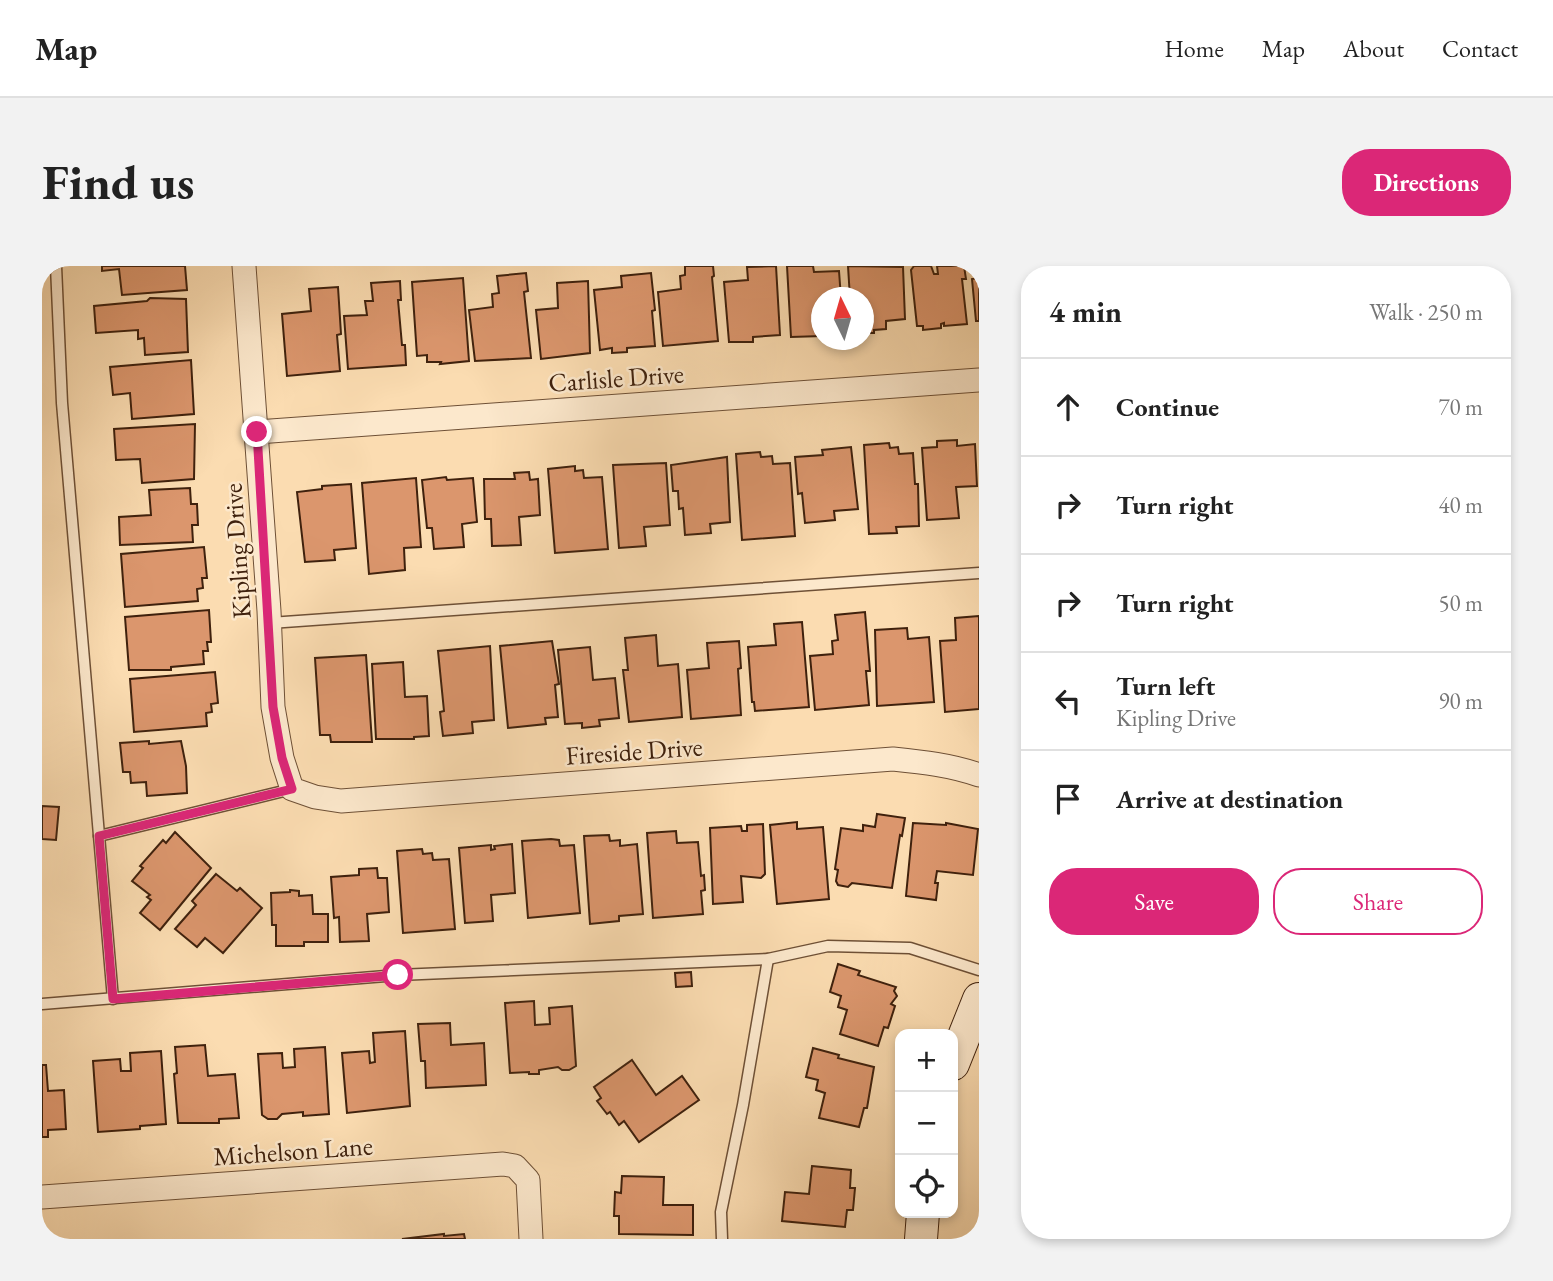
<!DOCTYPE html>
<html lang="en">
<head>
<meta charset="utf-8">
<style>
	body { margin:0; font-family:"EB Garamond",serif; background:#f2f2f2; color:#222 }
	.controls { position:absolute; right:21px; bottom:21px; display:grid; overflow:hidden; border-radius:14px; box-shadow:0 4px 10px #0003 }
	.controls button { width:63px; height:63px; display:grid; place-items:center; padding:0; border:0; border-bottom:2px solid #e0e0e0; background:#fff; color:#222; font:35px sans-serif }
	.compass { position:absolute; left:769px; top:21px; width:63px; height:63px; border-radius:50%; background:#fff; box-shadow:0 4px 10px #0003; rotate:355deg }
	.stop { position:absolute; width:21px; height:21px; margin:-16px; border:5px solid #db2777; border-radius:50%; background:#fff }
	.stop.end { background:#db2777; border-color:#fff; box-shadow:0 2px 7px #0008 }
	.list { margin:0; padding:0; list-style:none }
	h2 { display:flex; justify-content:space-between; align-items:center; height:91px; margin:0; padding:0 28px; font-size:30px }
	h2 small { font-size:23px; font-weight:400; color:#767676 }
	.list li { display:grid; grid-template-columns:46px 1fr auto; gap:21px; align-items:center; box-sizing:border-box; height:98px; padding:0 28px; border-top:2px solid #e0e0e0 }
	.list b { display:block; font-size:26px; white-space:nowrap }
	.list p { margin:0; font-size:23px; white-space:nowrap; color:#767676 }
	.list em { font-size:23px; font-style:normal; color:#767676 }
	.actions { display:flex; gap:14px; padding:21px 28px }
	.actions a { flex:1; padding:16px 0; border:2px solid #db2777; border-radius:28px; text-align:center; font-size:24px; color:#db2777 }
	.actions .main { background:#db2777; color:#fff }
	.icon { flex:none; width:38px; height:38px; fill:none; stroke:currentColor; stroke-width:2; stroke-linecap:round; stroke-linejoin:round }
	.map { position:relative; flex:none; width:937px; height:973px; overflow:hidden; border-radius:28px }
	header { display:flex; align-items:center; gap:42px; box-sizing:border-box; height:98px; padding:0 35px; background:#fff; border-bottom:2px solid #e0e0e0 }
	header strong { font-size:33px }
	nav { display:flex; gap:38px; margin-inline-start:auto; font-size:24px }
	.intro { display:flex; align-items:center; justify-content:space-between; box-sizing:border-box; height:168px; padding:0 42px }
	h1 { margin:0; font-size:49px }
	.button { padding:18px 32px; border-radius:28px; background:#db2777; color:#fff; font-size:24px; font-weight:700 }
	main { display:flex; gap:42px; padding:0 42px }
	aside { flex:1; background:#fff; border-radius:28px; box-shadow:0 4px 10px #0003 }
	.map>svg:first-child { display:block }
	.building { fill:#db966d; stroke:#3f210d; stroke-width:2 }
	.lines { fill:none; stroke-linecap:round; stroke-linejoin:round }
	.lane-casing { stroke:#6e5036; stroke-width:13 }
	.street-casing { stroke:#6e5036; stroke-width:25 }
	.secondary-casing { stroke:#3f210d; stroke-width:34 }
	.lane { stroke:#fce8cc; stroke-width:10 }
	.street { stroke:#fce8cc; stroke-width:23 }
	.secondary { stroke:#fce8cc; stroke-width:32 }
	.route { stroke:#db2777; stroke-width:9 }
	.labels { text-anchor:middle; stroke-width:5; stroke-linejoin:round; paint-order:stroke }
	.street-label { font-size:26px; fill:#3f210d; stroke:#fce8cc }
</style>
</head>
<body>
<header>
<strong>Map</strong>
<nav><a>Home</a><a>Map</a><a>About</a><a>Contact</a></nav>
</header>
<div class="intro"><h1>Find us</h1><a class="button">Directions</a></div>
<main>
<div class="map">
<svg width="937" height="973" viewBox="0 0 937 973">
	<rect width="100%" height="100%" fill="#fbdcb1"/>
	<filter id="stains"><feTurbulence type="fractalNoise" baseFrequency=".00286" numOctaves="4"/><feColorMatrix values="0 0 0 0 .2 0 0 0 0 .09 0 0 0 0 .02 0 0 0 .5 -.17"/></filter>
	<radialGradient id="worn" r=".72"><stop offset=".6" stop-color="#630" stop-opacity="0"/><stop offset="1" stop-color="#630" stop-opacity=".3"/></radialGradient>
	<!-- building -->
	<g class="building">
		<polygon points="60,0 143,0 145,24 80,29 77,3 60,5"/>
		<polygon points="643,0 671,0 672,10 670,11 676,75 621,80 616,26 639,23 638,10 643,9"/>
		<polygon points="734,0 738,69 711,71 711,76 687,76 682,16 706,14 705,1"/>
		<polygon points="745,0 771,0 772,6 797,5 799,32 780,32 780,70 749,71"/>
		<polygon points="806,0 861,1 863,53 844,55 844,63 832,64 832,67 822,67 822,32 808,32"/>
		<polygon points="872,0 889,0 892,8 896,8 895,0 922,0 924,13 920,13 925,58 902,60 902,57 899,58 899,62 881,64 881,60 875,60 869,4"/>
		<polygon points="484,7 486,25 482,26 489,92 433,95 427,44 451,41 450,28 457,27 455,10"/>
		<polygon points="609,7 613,44 610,45 613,80 585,82 585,86 570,87 570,82 558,84 552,24 580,21 579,10"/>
		<polygon points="421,12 427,95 398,98 399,96 385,96 385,89 375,90 370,16"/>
		<polygon points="937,12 937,55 934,55 930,13"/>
		<polygon points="358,15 359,34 356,34 360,79 363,79 364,99 306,103 302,50 325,49 323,35 331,35 329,17"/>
		<polygon points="546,15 548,87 499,93 494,44 516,42 515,17"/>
		<polygon points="296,21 299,68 295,69 298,105 245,110 240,48 269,45 267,23"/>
		<polygon points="108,32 144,33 146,86 103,89 102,72 96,73 96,64 54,67 52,40 105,35"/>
		<polygon points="149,94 152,148 90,153 88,127 71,129 68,101"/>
		<polygon points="153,158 152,213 100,217 98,193 74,194 72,163"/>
		<polygon points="915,174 915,180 933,178 935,220 914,221 917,252 885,254 880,182 895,181 895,175"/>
		<polygon points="847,177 848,182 856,181 857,188 871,187 873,218 876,218 877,260 854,261 855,267 827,268 822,179"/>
		<polygon points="809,181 816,243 792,245 793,254 763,257 760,227 756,228 753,191 781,189 780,184"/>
		<polygon points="718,186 719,191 730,190 731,198 748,197 753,270 700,274 694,188"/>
		<polygon points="685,191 688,256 668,258 669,267 643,269 641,242 637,243 636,225 631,225 629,199"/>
		<polygon points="624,197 628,259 602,261 604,280 577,282 571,199"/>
		<polygon points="533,200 533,205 541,204 542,212 560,211 566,283 513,287 506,203"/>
		<polygon points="487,206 488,214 496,213 498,249 477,251 479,279 450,280 449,253 443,253 442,213 473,213 472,207"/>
		<polygon points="404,211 405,214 431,212 435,256 420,258 422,281 392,283 390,262 385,262 380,214"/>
		<polygon points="374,212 379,281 362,282 363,304 327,308 320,217"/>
		<polygon points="309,218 314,282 292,284 293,294 263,296 255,226 280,223 280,220"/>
		<polygon points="148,222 149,238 155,238 156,259 150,259 151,276 78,279 77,251 109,249 107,224"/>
		<polygon points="162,281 165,312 160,312 161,322 155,323 156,335 83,341 79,288"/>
		<polygon points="167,344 169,376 165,376 166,385 161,385 162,398 129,401 129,404 87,404 83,351"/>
		<polygon points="823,346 828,405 824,405 827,439 773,444 768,390 791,388 790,375 796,374 793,349"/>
		<polygon points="937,350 937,443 903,446 898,375 914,374 913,352"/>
		<polygon points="760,356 767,441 713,445 712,436 710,436 706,381 734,379 732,358"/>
		<polygon points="865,362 866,373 887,371 892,436 835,440 833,364"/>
		<polygon points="614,369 616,400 636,398 640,451 587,456 581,404 586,404 583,372"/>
		<polygon points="510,375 517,418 513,419 516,451 503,452 504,458 466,462 458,380"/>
		<polygon points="697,375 699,402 696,403 699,449 649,453 645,404 667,402 665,377"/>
		<polygon points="448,380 452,454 430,456 431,467 401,470 398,446 402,445 396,385"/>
		<polygon points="548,381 551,414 573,412 577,452 557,454 558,460 540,462 540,457 523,458 516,384"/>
		<polygon points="324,389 330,476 289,476 288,469 278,469 273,392"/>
		<polygon points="361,396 363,431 385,430 387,470 372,471 372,473 334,473 330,398"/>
		<polygon points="173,406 176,437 169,438 170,446 164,447 165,460 92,466 88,413"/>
		<polygon points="107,475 107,478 139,475 144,500 145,527 105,530 104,516 89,517 88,506 81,506 78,477"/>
		<polygon points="0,540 17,541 14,574 0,573"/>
		<polygon points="835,548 863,552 860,570 858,569 850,622 810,617 806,621 796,619 794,615 796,604 793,603 799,562 821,565 821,559 833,561"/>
		<polygon points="755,556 755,563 781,561 787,633 735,638 728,559"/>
		<polygon points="871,557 904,559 904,557 936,563 931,609 895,605 893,617 896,617 894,634 864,630"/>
		<polygon points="721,558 723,608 719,612 699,610 701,636 671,638 668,562 699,560 700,565 705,565 705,559"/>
		<polygon points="634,565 635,577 656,576 659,610 662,609 663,624 659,625 661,648 611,652 605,567"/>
		<polygon points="133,566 169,602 118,664 98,647 109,634 105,631 108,629 90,615 101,602 98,600 121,574 124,577"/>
		<polygon points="567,569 568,575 578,574 578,580 595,578 601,648 577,650 577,655 548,658 542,570"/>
		<polygon points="509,573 517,574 518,580 532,579 538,647 486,652 480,575"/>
		<polygon points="470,578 473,627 449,629 451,655 423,657 417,582 449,579 449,584 453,583 452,580"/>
		<polygon points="380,583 381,588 390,587 391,594 407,593 413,663 361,667 355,585"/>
		<polygon points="335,602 336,612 345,612 347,646 325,648 327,675 298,676 297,651 292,652 289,611 317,609 317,603"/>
		<polygon points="174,608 195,625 198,622 220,642 181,687 163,672 155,681 133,663 154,639 150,635"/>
		<polygon points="248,624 257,625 257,630 270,629 271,648 286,648 286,676 262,676 262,680 234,680 234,659 230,659 229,627 248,626"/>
		<polygon points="796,698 818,705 816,709 854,721 852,725 855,730 849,738 853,740 846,762 842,761 836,780 798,768 805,744 796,741 799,730 788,726"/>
		<polygon points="649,706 650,720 634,721 633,707"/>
		<polygon points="492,735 493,759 508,758 507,742 530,740 534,800 527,804 520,804 516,801 497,804 497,808 487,808 487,806 468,807 463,737"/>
		<polygon points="408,757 409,779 442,777 444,819 384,822 383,795 379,795 376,758"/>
		<polygon points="363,765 368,840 305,847 300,787 327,785 328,797 333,796 331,767"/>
		<polygon points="163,779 166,810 193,808 197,852 177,853 177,857 136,857 132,808 135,807 133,781"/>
		<polygon points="283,781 287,848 261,850 261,846 240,848 235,853 226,853 220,849 216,788 240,787 241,802 253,801 252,783"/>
		<polygon points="771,782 797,789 796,792 832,801 825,842 822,842 817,861 777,852 783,827 774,824 776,814 764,811"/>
		<polygon points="119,785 124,858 98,860 98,863 56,866 51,795 78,793 79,805 89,805 88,787"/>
		<polygon points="590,794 614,829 640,810 657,834 597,876 582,855 577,859 568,846 565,848 555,835 559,832 552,821"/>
		<polygon points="0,799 4,799 6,825 22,824 24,863 6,864 6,871 0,871"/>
		<polygon points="770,900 809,904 808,922 813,922 811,944 805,944 803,961 740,955 743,926 767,928"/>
		<polygon points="580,910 622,911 621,939 651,939 651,969 577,968 577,950 572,950 573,926 579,927"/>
		<polygon points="402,968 402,970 422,968 423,973 360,973"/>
	</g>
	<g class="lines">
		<defs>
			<g id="lane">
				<polyline points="14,0 20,137 71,733"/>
				<polyline points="228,357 937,307"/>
				<polyline points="57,570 250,523"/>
				<polyline points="0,738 356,709 726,693 786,680 868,682 937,704"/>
				<polyline points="680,973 679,946 701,839 726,693"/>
			</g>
			<g id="street">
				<path d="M202 0 227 345 231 441 240 492 250 523 273 531 299 535 851 493C880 496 909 499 937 509"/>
				<polyline points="215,166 937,114"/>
				<polyline points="0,931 461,898 473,900 486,914 489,973"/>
			</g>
			<g id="secondary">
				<polyline points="911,798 937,733"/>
				<polyline points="879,973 881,947"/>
			</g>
		</defs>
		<!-- lane casing -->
		<use href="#lane" class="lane-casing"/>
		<!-- street casing -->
		<use href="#street" class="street-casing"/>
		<!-- secondary casing -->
		<use href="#secondary" class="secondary-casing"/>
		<!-- lane -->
		<use href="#lane" class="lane"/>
		<!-- street -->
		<use href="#street" class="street"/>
		<!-- secondary -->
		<use href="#secondary" class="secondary"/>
	</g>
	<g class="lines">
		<!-- route -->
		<polyline class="route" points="215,166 231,441 240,492 250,523 57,570 71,733 356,709"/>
	</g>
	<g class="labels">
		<!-- street labels -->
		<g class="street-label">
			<text transform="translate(574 112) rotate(-4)" y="9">Carlisle Drive</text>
			<text transform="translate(195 285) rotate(-94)" y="9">Kipling Drive</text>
			<text transform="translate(592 485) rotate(-4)" y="9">Fireside Drive</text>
			<text transform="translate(251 885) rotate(-4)" y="9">Michelson Lane</text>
		</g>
	</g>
	<rect width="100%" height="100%" filter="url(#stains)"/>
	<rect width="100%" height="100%" fill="url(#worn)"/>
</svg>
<div class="controls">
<button>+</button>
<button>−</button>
<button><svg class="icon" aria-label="locate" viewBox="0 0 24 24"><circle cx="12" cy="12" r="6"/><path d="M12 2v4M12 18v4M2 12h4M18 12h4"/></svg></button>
</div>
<svg class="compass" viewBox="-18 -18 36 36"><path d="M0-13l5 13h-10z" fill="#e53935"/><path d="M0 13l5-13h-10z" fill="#767676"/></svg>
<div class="stop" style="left:356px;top:709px"></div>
<div class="stop end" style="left:215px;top:166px"></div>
</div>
<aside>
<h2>4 min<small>Walk · 250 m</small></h2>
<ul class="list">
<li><svg class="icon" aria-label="ahead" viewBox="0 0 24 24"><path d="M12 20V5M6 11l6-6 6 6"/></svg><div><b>Continue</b></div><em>70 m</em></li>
<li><svg class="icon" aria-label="right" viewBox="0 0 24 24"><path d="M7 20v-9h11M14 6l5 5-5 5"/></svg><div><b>Turn right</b></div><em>40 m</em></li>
<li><svg class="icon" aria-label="right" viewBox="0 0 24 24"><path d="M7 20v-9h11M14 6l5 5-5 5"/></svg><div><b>Turn right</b></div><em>50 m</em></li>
<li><svg class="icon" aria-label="left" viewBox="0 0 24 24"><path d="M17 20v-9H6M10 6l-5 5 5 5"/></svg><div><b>Turn left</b><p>Kipling Drive</p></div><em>90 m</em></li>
<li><svg class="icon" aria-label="arrive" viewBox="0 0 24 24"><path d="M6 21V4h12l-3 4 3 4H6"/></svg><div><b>Arrive at destination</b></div></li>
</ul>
<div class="actions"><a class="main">Save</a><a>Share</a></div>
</aside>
</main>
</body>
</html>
